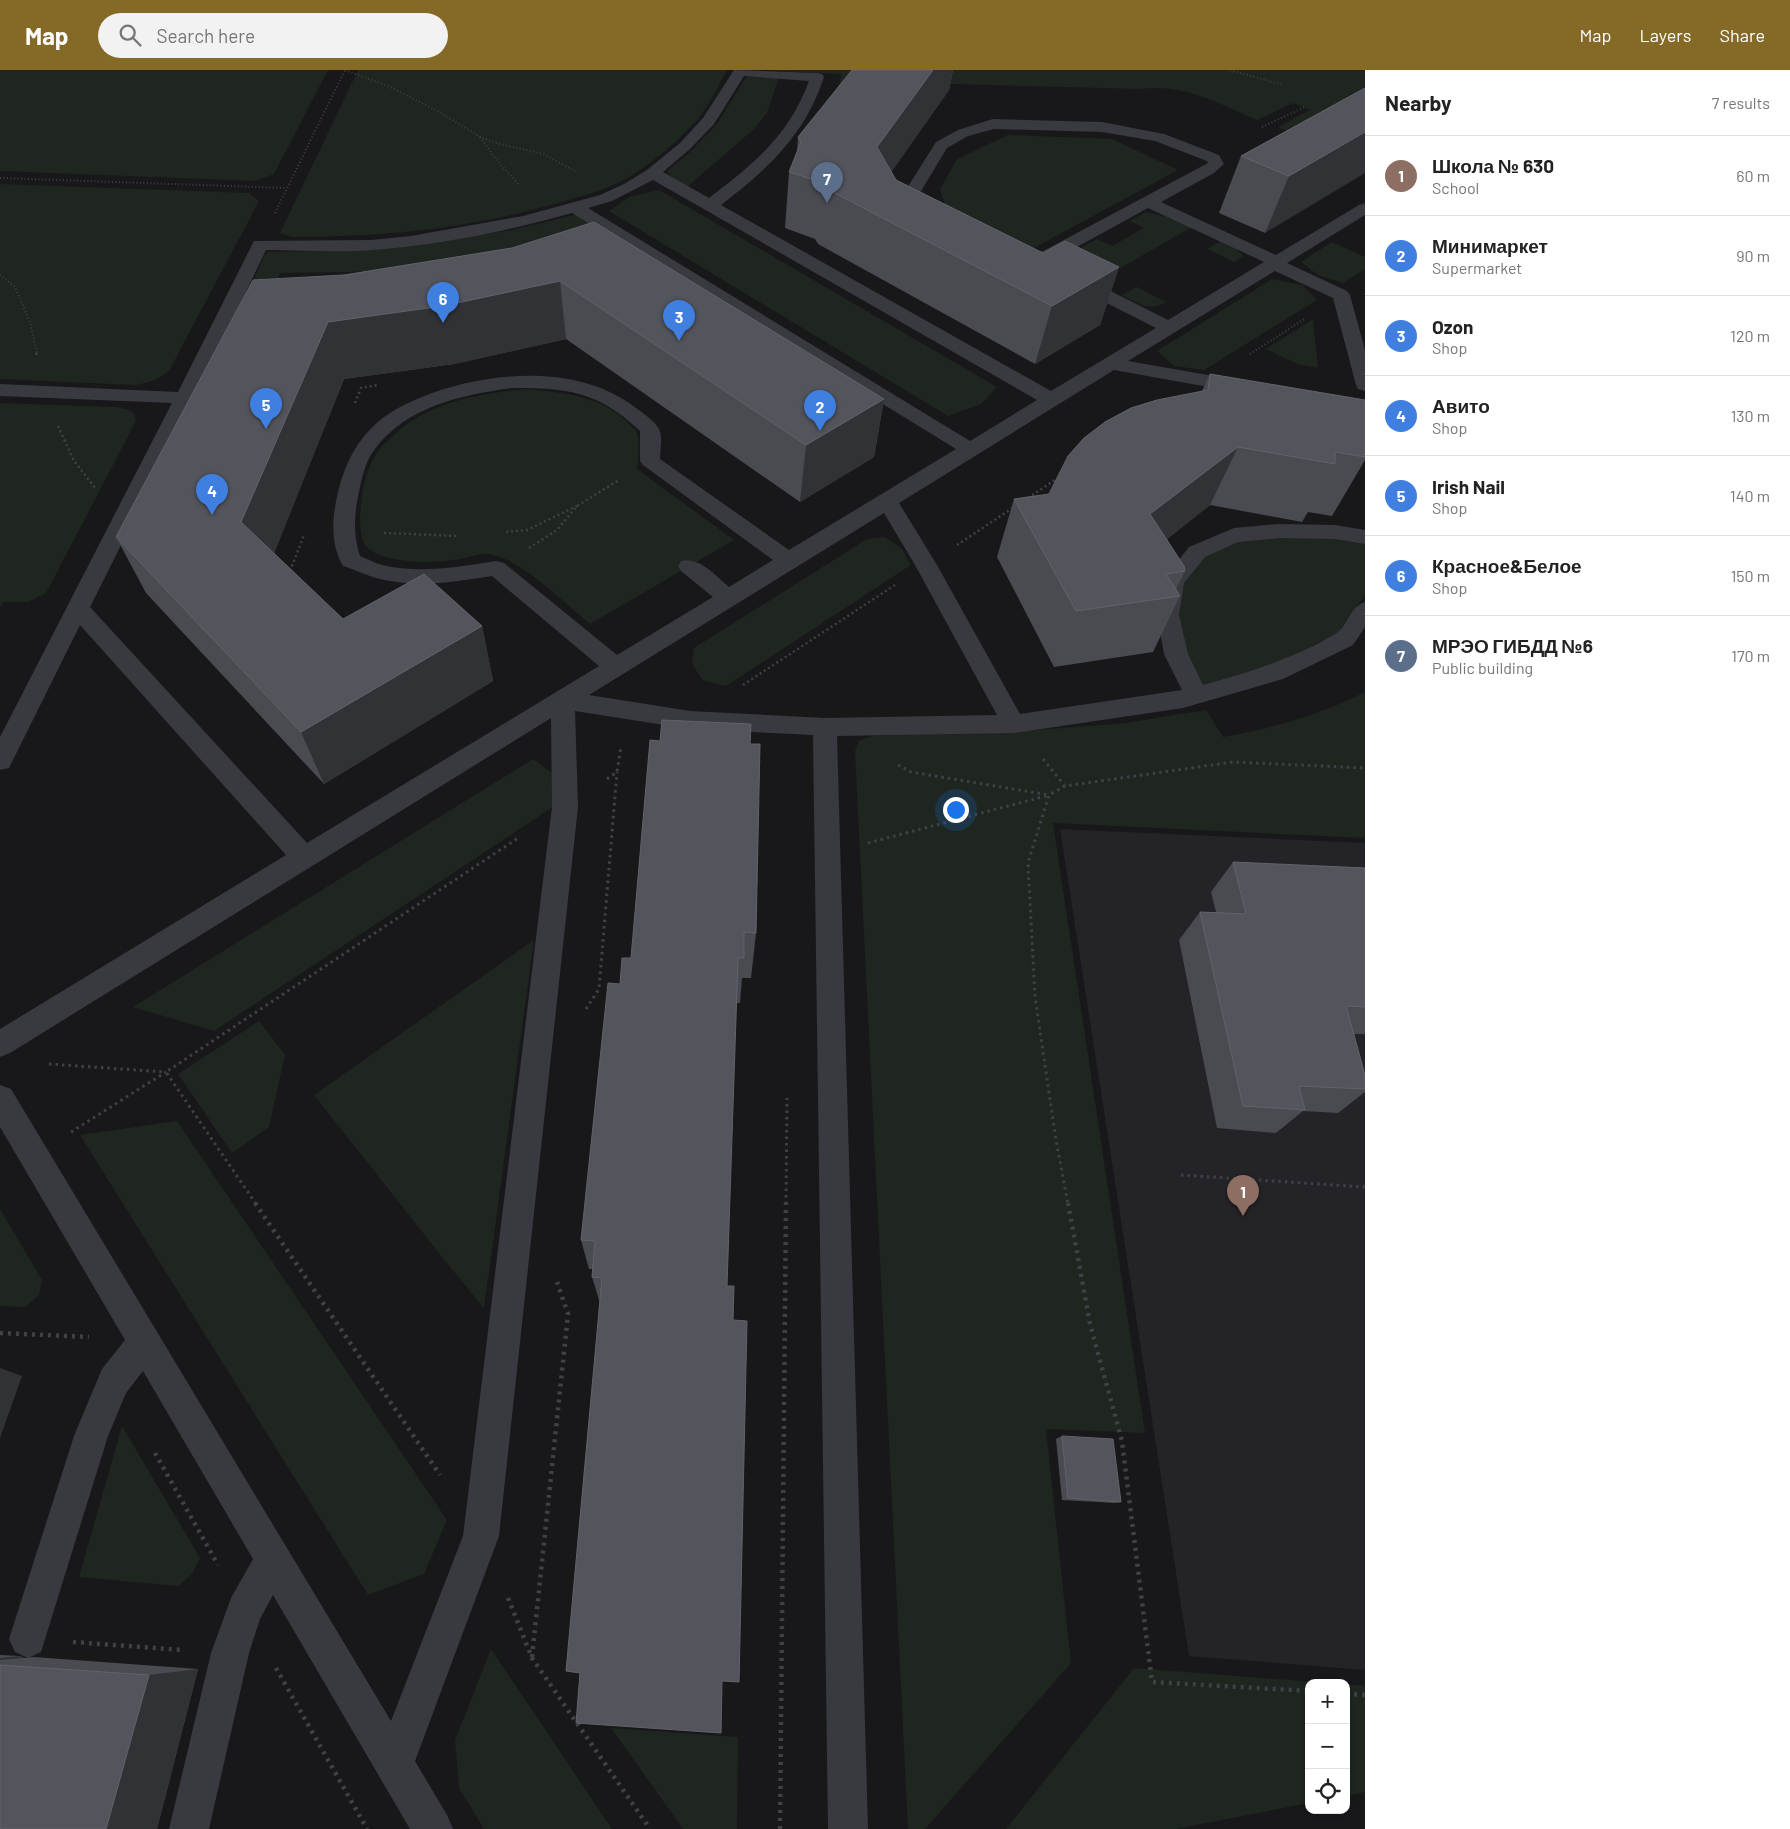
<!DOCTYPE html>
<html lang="en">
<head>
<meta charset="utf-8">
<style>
	body { margin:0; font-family:Barlow,sans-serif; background:#f2f2f2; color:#222 }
	.controls { position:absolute; right:15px; bottom:15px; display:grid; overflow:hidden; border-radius:10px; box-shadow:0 1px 4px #0004 }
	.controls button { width:45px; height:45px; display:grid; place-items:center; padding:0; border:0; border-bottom:1px solid #e0e0e0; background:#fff; color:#222; font:25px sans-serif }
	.you { position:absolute; left:955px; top:739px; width:18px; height:18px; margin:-12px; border:4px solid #fff; border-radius:50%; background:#1a73e8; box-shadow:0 0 0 8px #1a73e833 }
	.badge { display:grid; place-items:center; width:32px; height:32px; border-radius:50%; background:#856927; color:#fff; font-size:16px; font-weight:700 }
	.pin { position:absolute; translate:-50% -41px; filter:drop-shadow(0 1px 2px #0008) }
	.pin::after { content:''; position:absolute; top:26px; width:18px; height:15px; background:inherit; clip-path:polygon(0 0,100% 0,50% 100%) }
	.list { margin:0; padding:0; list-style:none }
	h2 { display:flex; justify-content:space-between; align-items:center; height:65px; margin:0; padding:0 20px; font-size:21px }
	h2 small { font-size:16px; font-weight:400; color:#767676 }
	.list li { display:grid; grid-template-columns:32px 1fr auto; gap:15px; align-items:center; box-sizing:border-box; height:80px; padding:0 20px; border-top:1px solid #e0e0e0 }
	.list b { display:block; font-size:19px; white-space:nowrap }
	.list p { margin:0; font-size:16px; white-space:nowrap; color:#767676 }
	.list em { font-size:16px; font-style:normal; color:#767676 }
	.icon { flex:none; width:28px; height:28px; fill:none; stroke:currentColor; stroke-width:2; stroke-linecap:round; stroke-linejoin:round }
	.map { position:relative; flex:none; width:1365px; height:1759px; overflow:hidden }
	header { display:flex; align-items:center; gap:30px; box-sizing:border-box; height:70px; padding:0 25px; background:#856927; color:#fff }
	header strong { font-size:24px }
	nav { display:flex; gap:28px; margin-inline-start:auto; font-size:18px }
	.search { width:350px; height:45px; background:#f2f2f2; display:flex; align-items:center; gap:12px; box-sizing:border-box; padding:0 18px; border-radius:28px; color:#767676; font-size:19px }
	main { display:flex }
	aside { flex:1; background:#fff }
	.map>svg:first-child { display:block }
	.built { fill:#242428 }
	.green { fill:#1e261f }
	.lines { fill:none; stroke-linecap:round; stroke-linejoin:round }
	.path-far3 { stroke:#3f4147; stroke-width:2; stroke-dasharray:1 2.5; stroke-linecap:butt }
	.path-far2 { stroke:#3f4147; stroke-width:2.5; stroke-dasharray:2 3; stroke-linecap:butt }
	.path-far1 { stroke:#3f4147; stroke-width:3; stroke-dasharray:2.5 4; stroke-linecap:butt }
	.path { stroke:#3f4147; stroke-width:4.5; stroke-dasharray:3 5; stroke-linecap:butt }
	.minor { fill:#393a40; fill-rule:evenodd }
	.wall { fill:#494b50 }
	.shaded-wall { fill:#313236 }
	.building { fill:#54555c; stroke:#61636a }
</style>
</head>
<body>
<header>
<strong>Map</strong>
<div class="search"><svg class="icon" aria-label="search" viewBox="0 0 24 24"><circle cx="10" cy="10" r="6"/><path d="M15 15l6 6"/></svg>Search here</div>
<nav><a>Map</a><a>Layers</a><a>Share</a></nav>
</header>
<main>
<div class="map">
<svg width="1365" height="1759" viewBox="0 0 1365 1759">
	<rect width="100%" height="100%" fill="#18181b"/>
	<!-- built -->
	<polygon class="built" points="1060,759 1365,773 1365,1600 1189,1586"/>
	<!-- green -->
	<g class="green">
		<polygon points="0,0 328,0 274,104 256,111 0,101"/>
		<path d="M358 0H727C718 16 710 35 698 49 680 70 652 93 629 107 608 120 581 126 558 133 468 159 385 167 292 167L280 163Z"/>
		<path d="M762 0H1365V96L1322 75 1278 57 1310 40 1293 33 1257 50C1220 34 1183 13 1141 19L918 13 840 16 841 4Z"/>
		<polygon points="761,6 779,7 767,43 753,60 687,117 673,109 667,101 690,82 717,54 746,7"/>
		<polygon points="1008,65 1112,69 1178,100 1021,185 949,148 940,119 957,89"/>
		<path d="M0 114 249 123 259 131 169 301C158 310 148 313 134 315L0 309Z"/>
		<polygon points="659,120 997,317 981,334 948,346 609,141 629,127"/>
		<polygon points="1146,142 1168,147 1192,157 1096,212 1060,189 1097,169 1112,176 1144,158 1130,151"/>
		<polygon points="575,145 605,162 420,196 352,202 280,203 273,222 253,212 264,186 268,182 368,180 414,176 512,160"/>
		<polygon points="1221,171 1233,177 1244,186 1234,192 1207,179"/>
		<polygon points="1332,172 1365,187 1365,199 1343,213 1318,205 1301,192"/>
		<polygon points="1272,209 1302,215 1317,230 1204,300 1174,296 1157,281"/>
		<path d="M1137 217 1166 232C1149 242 1139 234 1122 225Z"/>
		<polygon points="1313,249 1318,298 1297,294 1266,279"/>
		<path d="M524 319C559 322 598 325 625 350 628 354 634 357 636 361 641 373 638 387 637 399L734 470 590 554C564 533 520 488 488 484 477 483 465 489 454 490 431 493 389 494 369 479 361 473 360 458 360 448 361 426 364 405 375 386 380 377 387 371 395 364 431 331 477 325 524 319Z"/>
		<polygon points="0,333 115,337 126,339 134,343 136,351 46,523 28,532 3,532 0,537"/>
		<polygon points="1283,464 1365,470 1365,525 1338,563 1270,597 1198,618 1180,583 1177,514 1200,486 1236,468"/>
		<polygon points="885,467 902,479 911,495 726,616 702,610 692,593 694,578 867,469"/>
		<path d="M1365 622V768L1053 753 1145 1363 1046 1359 1071 1593 925 1759H908L855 681 859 671 872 666 1024 661 1126 653 1206 640 1223 667C1273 658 1319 645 1365 622Z"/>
		<polygon points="533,689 556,706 553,737 214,961 133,937"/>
		<polygon points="534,870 484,1238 446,1192 314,1025"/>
		<polygon points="259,951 285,985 269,1057 232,1083 178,1004"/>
		<polygon points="177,1051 447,1450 424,1504 368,1525 80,1065"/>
		<polygon points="0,1139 42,1210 39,1225 25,1237 0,1236"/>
		<polygon points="122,1356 200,1488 192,1504 178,1516 79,1507"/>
		<polygon points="491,1579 612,1759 484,1759 459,1718 455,1670"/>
		<polygon points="1134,1598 1328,1613 1309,1613 1309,1733 1176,1759 1006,1759"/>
		<polygon points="1346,1614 1365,1616 1365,1722 1346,1726"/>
		<polygon points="611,1658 738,1667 737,1759 683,1759"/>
	</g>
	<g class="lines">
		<!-- path-far3 -->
		<g class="path-far3">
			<polyline points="345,0 390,17 441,43 480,67 496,73 543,84 575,101"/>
			<polyline points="1230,0 1283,15"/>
			<polyline points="1262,57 1305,37"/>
			<polyline points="480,67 495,88 520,116"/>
			<polyline points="0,108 287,118"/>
			<polyline points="275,143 345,0"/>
			<polyline points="0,205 15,217 30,252 37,284"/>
			<polyline points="1250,284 1306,248"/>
		</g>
		<!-- path-far2 -->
		<g class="path-far2">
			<polyline points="36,283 37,286"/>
			<polyline points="355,333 361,318 378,315"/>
			<polyline points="58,356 74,391 96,419"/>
			<polyline points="1028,428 1058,408"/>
			<polyline points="506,462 527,460 577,436"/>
			<polyline points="384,463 458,466"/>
			<polyline points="957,475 1014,437"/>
			<polyline points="529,478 557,460 577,436 619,410"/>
			<polyline points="290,501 304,465"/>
			<polyline points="743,615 895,515"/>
		</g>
		<!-- path-far1 -->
		<g class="path-far1">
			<polyline points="1043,689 1065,716 1233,692 1365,698"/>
			<polyline points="898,695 911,702 1049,725"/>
			<polyline points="607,709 617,702 621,676"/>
			<polyline points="1065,716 1049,725 1028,793 1035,927 1056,1070 1068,1134"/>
			<polyline points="868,773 1046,726"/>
			<polyline points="586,939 599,919 617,702"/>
			<polyline points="49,994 165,1002"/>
			<polyline points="71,1062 166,1002"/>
			<polyline points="1181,1105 1365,1117"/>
			<polyline points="256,1134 166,1002 518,768"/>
			<polyline points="786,1134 787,1028"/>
		</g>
		<!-- path -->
		<g class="path">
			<polyline points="255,1133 440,1405"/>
			<polyline points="1068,1133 1090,1254 1122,1371 1152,1612 1309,1621"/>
			<polyline points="0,1263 89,1267"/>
			<polyline points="155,1383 218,1495"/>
			<polyline points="508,1528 532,1588 650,1759"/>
			<polyline points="73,1572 182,1580"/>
			<polyline points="532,1587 568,1244 557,1212"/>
			<polyline points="276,1598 367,1759"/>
			<polyline points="1346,1624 1365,1625"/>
			<polyline points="780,1759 786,1133"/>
		</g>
		<!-- minor -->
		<path class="minor" d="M734 0 817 3 822 4 824 7C805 65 768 99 721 135L1051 321 1156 258 1069 214 1066 210 1069 206 1075 205 1081 206 1168 250 1264 192 1148 138 1044 195 1038 196 1032 195 1029 191 1032 187 1208 93 1207 91 1155 71 1102 62 994 59 968 66 947 78 918 126 919 140 928 152 926 156H914L903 140 902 126 936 72 958 60 993 49 1102 52 1164 64 1219 85 1224 94 1214 103 1161 132 1276 185 1359 135 1365 133V145L1287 193 1347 221 1350 225 1365 280V321L1358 319 1356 315 1333 228 1275 201 1128 291 1242 311 1249 313 1252 317 1249 321 1242 323 1114 300 899 433 937 495 1020 644 1182 620 1164 584 1157 545 1162 511 1189 477 1234 458 1279 454 1335 455 1365 460V474L1335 469 1279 468 1238 472 1205 487 1184 513 1179 545 1188 584 1203 615C1249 602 1293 589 1335 564 1348 557 1349 537 1365 532V557L1353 575 1283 609 1183 638 1014 663 837 666 868 1759H828L813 665 690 659 575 641 578 737 499 1466 415 1691 447 1745 453 1759H410L273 1525 260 1549 249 1583 209 1759H169L211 1583 231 1528 253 1489 143 1301 126 1323 108 1366 41 1582 28 1588 15 1582 9 1569 74 1366 102 1299 125 1270 0 1057V1015L11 1019 391 1651 463 1466 552 737 551 648 10 983 0 987V959L286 785 80 555 9 698 0 700V667L172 333 0 326V314L178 322 254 171 371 170 411 166 523 146 600 125 624 114 647 100 680 73 703 48ZM744 6 809 11C790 64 753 95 709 128L663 102 690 79 714 54ZM653 110 1037 330 970 371 588 138 612 131ZM572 143 956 379 789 480 660 389C660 379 663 367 659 359 654 350 644 344 636 338 578 293 487 301 422 327 407 333 391 341 379 351 356 371 345 394 338 422 332 447 330 474 343 496 356 500 367 506 380 509 417 518 454 512 492 506L599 596 307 773 90 537 195 328 266 180C301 180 338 183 373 180 440 175 508 161 572 143ZM512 318C567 318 598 321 640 361V391L643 395 773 490 729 517C716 506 699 486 681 491L678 496 681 501 713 527 617 585 504 493 496 491C459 497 419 504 382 495 375 493 368 489 360 486 353 465 354 444 359 422 362 408 365 391 375 379 407 336 462 325 512 318ZM884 443 915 495 997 645 825 648 690 641 589 625Z"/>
	</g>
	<!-- wall -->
	<g class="wall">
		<polygon points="852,0 953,0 949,20 891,102 896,110 1043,183 1119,197 1100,255 1035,294 818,174 815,169 785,158 789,102 797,82 798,67"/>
		<polygon points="1365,18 1265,163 1219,143 1241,86"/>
		<polygon points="512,178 884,329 874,387 800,432 566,269 454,294 344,309 274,483 343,549 482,556 493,611 324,714 146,523 116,467 344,205"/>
		<polygon points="1210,304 1365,330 1365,390 1332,446 1308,442 1302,452 1210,435 1167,469 1185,501 1176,519 1180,526 1153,582 1054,597 997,487 1014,429 1049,424 1202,321"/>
		<polygon points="660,671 750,674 756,863 751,908 742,908 740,933 737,933 580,1603 600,1233 592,1207 593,1199 589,1199 581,1170 620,914 631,888"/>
		<polygon points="1233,792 1365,798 1365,964 1354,964 1365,1005 1365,1022 1338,1043 1303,1041 1276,1063 1217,1058 1179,870 1200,842 1216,842 1211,822"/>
		<polygon points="1062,1366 1121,1432 1114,1433 1062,1430 1056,1369"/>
		<polygon points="0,1585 20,1586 24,1588 34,1587 198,1599 157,1759 0,1759"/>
	</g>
	<!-- shaded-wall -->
	<g class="shaded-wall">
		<polygon points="933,0 953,0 949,20 869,134 877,77"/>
		<polygon points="1365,62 1365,103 1265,163 1289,106"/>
		<polygon points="1119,197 1100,255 1035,294 1052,236"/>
		<polygon points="560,211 566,269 454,294 344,309 264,508 241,452 328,252"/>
		<polygon points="884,329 874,387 800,432 806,375"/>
		<polygon points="1238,377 1210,435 1125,502 1150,444"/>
		<polygon points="482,556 493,611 324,714 301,662"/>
		<polygon points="0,1298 22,1306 0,1368"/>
		<polygon points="20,1586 24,1588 0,1590 0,1588"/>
		<polygon points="198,1599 157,1759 106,1759 149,1605"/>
	</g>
	<!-- building -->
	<g class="building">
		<polygon points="852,0 933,0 877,77 896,110 1043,183 1065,171 1119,197 1052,236 823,117 821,112 789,102 801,72 798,67"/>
		<polygon points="1365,18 1365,62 1289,106 1241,86"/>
		<polygon points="594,152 884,329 806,375 560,211 443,236 328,252 241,452 343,549 424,504 482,556 301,662 116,467 253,210 344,205 512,178"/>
		<polygon points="1210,304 1365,330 1365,387 1335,382 1335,394 1238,377 1150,444 1184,496 1185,501 1166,504 1180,526 1076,541 1014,429 1049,424 1068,386 1084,368 1105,352 1131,338 1157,330 1208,320"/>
		<polygon points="662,650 751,654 750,674 760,674 756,863 744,862 744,888 738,888 727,1216 734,1216 733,1250 747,1251 739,1612 722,1611 721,1663 576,1653 580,1603 566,1601 602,1208 592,1207 595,1171 581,1170 608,913 620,914 622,888 631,888 650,670 660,671"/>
		<polygon points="1233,792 1365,798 1365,937 1346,936 1365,1005 1365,1019 1299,1016 1305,1040 1243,1036 1200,842 1246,844"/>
		<polygon points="1062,1366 1113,1369 1121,1432 1068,1428"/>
		<polygon points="0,1595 149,1605 106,1759 0,1759"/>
	</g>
</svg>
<div class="controls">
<button>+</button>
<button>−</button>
<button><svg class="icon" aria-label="locate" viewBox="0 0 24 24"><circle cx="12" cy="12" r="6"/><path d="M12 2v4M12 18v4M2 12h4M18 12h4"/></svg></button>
</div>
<div class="you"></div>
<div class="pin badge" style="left:1243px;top:1146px;background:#8d6e63">1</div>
<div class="pin badge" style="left:820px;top:361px;background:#3f7fe0">2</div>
<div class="pin badge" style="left:679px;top:271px;background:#3f7fe0">3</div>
<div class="pin badge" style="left:212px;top:445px;background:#3f7fe0">4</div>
<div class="pin badge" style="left:266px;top:359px;background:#3f7fe0">5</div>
<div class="pin badge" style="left:443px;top:253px;background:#3f7fe0">6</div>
<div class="pin badge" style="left:827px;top:133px;background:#5c6f8a">7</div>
</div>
<aside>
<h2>Nearby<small>7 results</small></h2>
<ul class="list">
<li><span class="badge" style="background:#8d6e63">1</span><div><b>Школа № 630</b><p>School</p></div><em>60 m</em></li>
<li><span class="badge" style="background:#3f7fe0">2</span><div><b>Минимаркет</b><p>Supermarket</p></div><em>90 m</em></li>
<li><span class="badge" style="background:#3f7fe0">3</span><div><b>Ozon</b><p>Shop</p></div><em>120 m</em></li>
<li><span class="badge" style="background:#3f7fe0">4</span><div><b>Авито</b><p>Shop</p></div><em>130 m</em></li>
<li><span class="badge" style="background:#3f7fe0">5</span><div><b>Irish Nail</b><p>Shop</p></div><em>140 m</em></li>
<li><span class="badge" style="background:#3f7fe0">6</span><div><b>Красное&amp;Белое</b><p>Shop</p></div><em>150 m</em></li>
<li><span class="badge" style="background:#5c6f8a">7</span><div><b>МРЭО ГИБДД №6</b><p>Public building</p></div><em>170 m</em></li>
</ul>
</aside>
</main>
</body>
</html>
